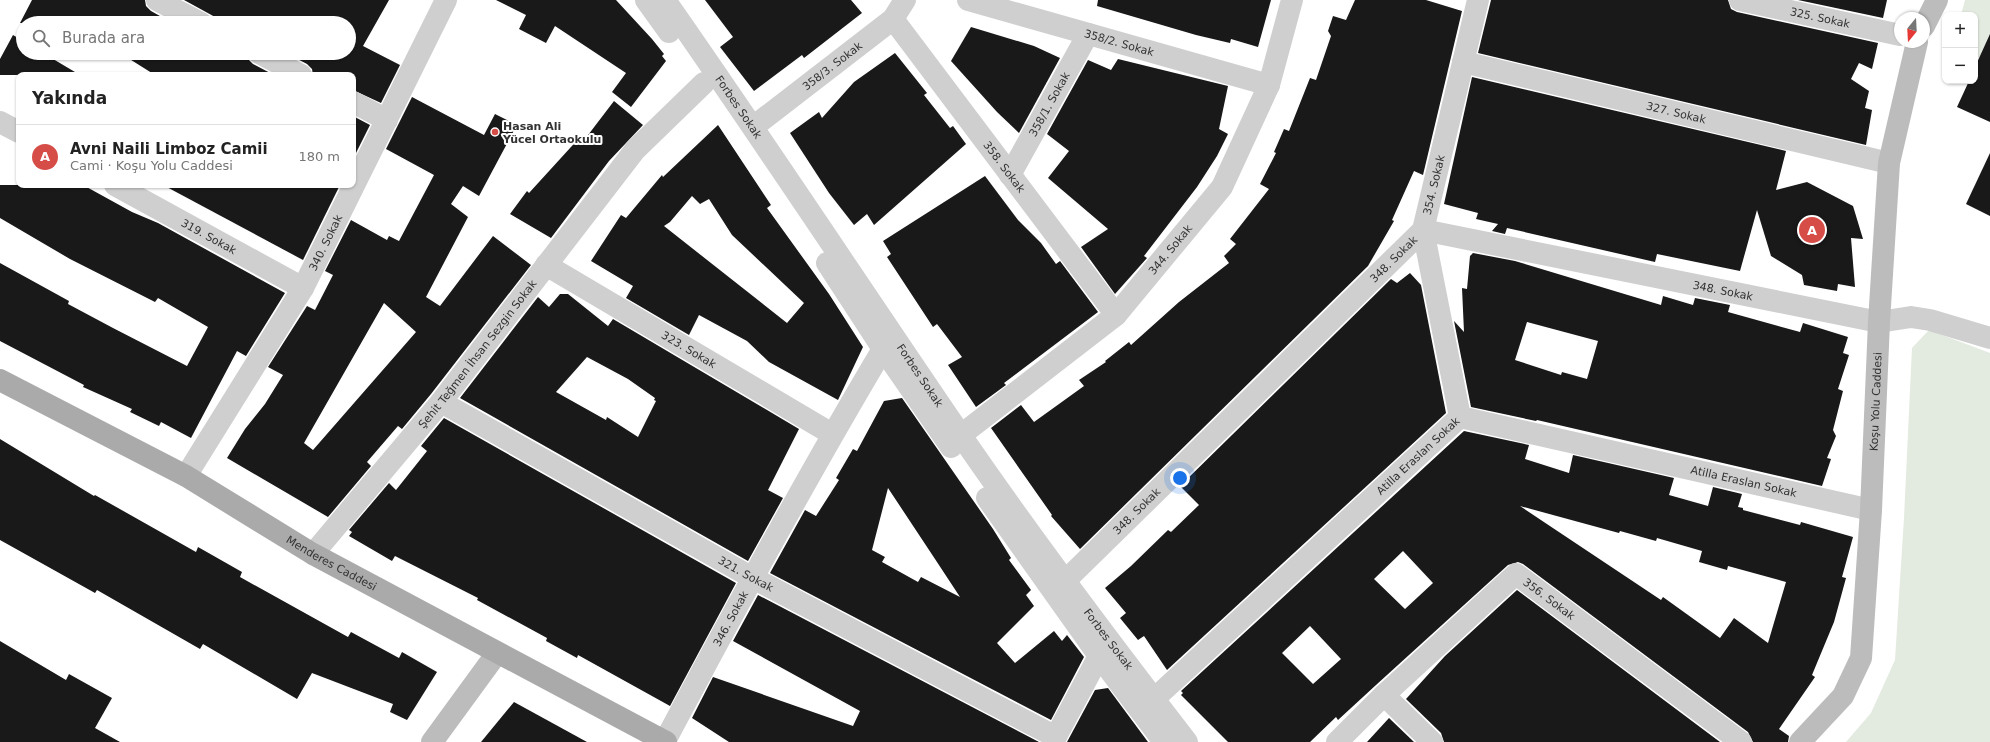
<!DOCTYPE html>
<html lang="tr">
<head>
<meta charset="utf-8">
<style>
	body { margin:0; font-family:"DejaVu Sans",sans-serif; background:#f6f6f6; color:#222 }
	.controls { position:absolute; right:12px; top:12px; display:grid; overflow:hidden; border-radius:8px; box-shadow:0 1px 3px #0004 }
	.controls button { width:36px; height:36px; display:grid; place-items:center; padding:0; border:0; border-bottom:1px solid #e0e0e0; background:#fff; color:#222; font:20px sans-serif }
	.compass { position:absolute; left:1894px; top:12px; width:36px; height:36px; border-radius:50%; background:#fff; box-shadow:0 1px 3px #0004; rotate:198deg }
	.you { position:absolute; left:1180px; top:478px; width:14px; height:14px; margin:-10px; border:3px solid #fff; border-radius:50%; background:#1a73e8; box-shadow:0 0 0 6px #1a73e833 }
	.badge { display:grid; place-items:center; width:26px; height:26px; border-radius:50%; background:#d64c46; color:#fff; font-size:13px; font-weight:700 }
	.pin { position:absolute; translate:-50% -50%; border:2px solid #fff; box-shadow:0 1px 4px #0006 }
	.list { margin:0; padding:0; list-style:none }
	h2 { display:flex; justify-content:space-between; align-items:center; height:52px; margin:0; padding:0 16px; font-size:17px }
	h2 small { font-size:13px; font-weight:400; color:#767676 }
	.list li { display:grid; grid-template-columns:26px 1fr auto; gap:12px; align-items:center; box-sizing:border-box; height:64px; padding:0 16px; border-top:1px solid #e0e0e0 }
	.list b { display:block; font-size:15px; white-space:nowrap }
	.list p { margin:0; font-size:13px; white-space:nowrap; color:#767676 }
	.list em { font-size:13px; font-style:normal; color:#767676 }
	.icon { flex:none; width:22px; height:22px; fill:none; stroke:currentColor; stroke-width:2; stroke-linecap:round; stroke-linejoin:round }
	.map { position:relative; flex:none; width:1990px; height:742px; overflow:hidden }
	.search { position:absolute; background:#fff; box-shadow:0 1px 3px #0004; left:16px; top:16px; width:340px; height:44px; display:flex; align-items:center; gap:10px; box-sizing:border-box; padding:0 14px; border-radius:22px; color:#767676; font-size:15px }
	.panel { position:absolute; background:#fff; box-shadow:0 1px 3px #0004; left:16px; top:72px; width:340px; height:116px; border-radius:8px }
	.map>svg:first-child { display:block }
	.green { fill:#e3eadf }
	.building { fill:#191919; fill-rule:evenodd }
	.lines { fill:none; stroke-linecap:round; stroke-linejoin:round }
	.street { stroke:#cfcfcf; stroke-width:22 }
	.secondary { stroke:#bcbcbc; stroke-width:22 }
	.primary { stroke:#aaa; stroke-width:22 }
	.poi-dot { fill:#d64c46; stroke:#fff; stroke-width:1.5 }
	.labels { text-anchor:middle; stroke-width:4; stroke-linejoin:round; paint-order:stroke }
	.street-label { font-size:11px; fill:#323232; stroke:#fff }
	.poi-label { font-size:11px; font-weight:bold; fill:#323232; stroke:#fff; text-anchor:start }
</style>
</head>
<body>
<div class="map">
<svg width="1990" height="742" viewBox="0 0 1990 742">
	<rect width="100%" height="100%" fill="#fff"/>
	<!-- green -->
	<g class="green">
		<polygon points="1965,0 1990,0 1990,62 1975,56 1975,15 1961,15"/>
		<polygon points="1929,330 1990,353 1990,742 1846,742 1871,713 1895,660 1904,518 1912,348"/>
	</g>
	<!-- building -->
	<g class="building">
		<polygon points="32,0 145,0 146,6 151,11 167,20 166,23 20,23"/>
		<polygon points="184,0 389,0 363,46 400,65 381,103 353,90 353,75 313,75 312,69 307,64 286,53 349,53 349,23 226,23"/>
		<polygon points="496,0 616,0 652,39 664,54 662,56 666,61 631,107 612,92 626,73 555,26 546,43 519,29 526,15"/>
		<polygon points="705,0 851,0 862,13 804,58 802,55 754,91 720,47 733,37"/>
		<polygon points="1098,0 1271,0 1258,47 1231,39 1230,43 1196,35 1097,6"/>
		<polygon points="1355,0 1426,0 1462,11 1423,175 1414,171 1392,220 1394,221 1368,266 1080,549 1051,516 1052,515 991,428 1021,405 1034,422 1084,386 1079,380 1106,362 1105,361 1129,342 1131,345 1179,302 1229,263 1224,256 1236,244 1230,239 1269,189 1260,184 1276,153 1274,152 1284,129 1289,131 1310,78 1316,80 1331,36 1328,31 1333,16 1346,20"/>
		<polygon points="1491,0 1728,0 1731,9 1737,12 1878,43 1872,69 1859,63 1851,79 1869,91 1865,108 1872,110 1866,145 1478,53"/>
		<polygon points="1798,0 1887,0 1883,18"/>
		<polygon points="971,27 1034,46 1060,58 1019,133 997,112 951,61"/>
		<polygon points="1990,34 1990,122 1957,107 1969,81 1975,81 1975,67"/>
		<polygon points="13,35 23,41 23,53 43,53 80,75 0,75 0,59"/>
		<polygon points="120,53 247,53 248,59 253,64 274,75 155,75"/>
		<polygon points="895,53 927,93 924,95 950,128 953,126 966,144 874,225 867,214 854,225 829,193 790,133 819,112 822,118 854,82"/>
		<polygon points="1118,59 1228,86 1219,129 1228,134 1217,156 1197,187 1144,256 1147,258 1115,294 1081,247 1108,229 1048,178 1069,151 1047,134 1088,60 1111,70"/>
		<polygon points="1472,77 1786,151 1776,190 1807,182 1853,206 1863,239 1851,238 1855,287 1838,284 1837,291 1804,285 1802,275 1771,256 1757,210 1740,271 1657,254 1655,262 1507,228 1505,234 1492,231 1498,224 1476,219 1478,213 1444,204"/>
		<path d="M412 97 484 135 495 114 517 125 479 196 463 186 451 204 468 217 426 297 440 306 493 236 531 265 431 394 402 429 398 426 367 462 371 466 328 517 227 458 245 429 265 404 283 375 268 367 307 306 315 310 333 275 325 271 351 220 387 240 389 236 399 241 434 175 386 149ZM384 303 416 332 313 450 304 443Z"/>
		<polygon points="614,101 643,125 609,161 551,238 510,214 527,191 529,193 581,136 585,139"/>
		<polygon points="353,116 370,125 353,159"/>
		<path d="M718 125 771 205 767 208 829 294 863 347 838 400 769 362 747 341 699 315 689 335 626 298 633 286 591 261 621 215 626 218 662 175 663 177ZM692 196 700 204 709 199 732 235 804 303 787 323 664 226 670 222Z"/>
		<polygon points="1990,153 1990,216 1966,204"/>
		<polygon points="985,176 1018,220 1041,243 1056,264 1060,261 1098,312 1004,383 1006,385 976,407 948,365 962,357 937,324 933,327 887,257 891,254 883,241"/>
		<polygon points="0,185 83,185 132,212 158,223 285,293 246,356 237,351 191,438 161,422 159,426 130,412 132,409 83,387 84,385 0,341 0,263 69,301 68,304 113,328 187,366 208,327 158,298 155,302 70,259 0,218"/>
		<polygon points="163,185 340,185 303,260"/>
		<path d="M1473 253 1515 261 1661 305 1663 296 1693 305 1695 298 1730 305 1728 312 1800 332 1803 323 1848 337 1843 353 1849 355 1838 389 1843 391 1833 430 1836 436 1827 458 1831 459 1822 486 1537 420 1536 421 1471 407 1454 321 1464 332 1462 288 1467 289 1470 256ZM1527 322 1598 341 1587 379 1562 372 1561 375 1515 360Z"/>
		<polygon points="1410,273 1421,285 1446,413 1167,670 1144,636 1138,640 1120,618 1126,613 1105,588 1131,566 1168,530 1171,532 1199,505 1180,486 1391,279 1397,283"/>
		<path d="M560 294H568L608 326 613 319 799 429 768 490 783 498 748 561 460 398 538 297 549 307ZM587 357 628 379 655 398 654 400 656 401 638 437 607 417 606 420 556 392Z"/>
		<path d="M902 398 993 529 1011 558 1009 560 1031 590 1026 595 1034 606 997 643 1015 663 1054 631 1062 641 1067 635 1084 657 1051 720 770 573 805 510 816 516 839 480 836 478 853 449 857 451 884 401ZM888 488 935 559 960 597 921 577 918 582 882 562 885 557 872 550Z"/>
		<polygon points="444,418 736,583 670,706 578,655 577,658 546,641 547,638 477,600 478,598 395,556 392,561 349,536 352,532 349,530 389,483 396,490 427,451 421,446"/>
		<path d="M1464 431 1529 445 1525 459 1569 473 1573 455 1674 478 1669 495 1708 506 1713 487 1742 494 1738 507 1743 508V510L1800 525 1801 522 1853 537 1842 577 1846 578 1834 622 1812 675 1815 677 1779 729 1789 736 1788 742H1753L1748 732 1523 564 1518 562 1508 565 1376 685 1338 720 1336 717 1310 742H1228L1181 695 1183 693 1181 691ZM1520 506 1619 533 1620 531 1656 541 1657 538 1702 551 1699 562 1727 570 1728 566 1786 582 1768 643 1734 618 1720 638 1663 597 1661 600ZM1403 551 1433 583 1405 609 1374 579ZM1310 626 1341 659 1313 684 1282 653Z"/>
		<polygon points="0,439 94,496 95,495 196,552 198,547 242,572 240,577 348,637 351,632 399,658 402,652 437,672 407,720 390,712 393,704 312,673 297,699 203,644 200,649 97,590 95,593 0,540"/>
		<polygon points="1517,590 1720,742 1444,742 1441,733 1406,699 1445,656"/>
		<polygon points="758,595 1039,742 729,742 692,718 713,677 853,726 860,711 733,641"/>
		<polygon points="0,641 66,680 69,674 112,698 95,728 120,742 0,742"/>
		<polygon points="1108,688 1148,742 1067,742 1095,690"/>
		<polygon points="514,702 587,742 481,742"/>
		<polygon points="1389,718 1414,742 1367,742"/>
	</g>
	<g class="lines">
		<!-- street -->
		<g class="street">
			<polyline points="157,0 201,23"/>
			<polyline points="646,0 669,32"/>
			<path id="s1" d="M665 0C765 143 861 289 960 434 1032 539 1109 641 1187 742"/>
			<path id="s2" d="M968 0 1269 85"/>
			<path id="s3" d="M1740 0 1900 35"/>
			<path id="s4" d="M893 19 1116 315"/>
			<polyline points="259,53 301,75"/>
			<path id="s5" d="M1463 62 1889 163"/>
			<polyline points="353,102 387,120"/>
			<polyline points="0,122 19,132"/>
			<path id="s6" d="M753 127 893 19 905 0"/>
			<path id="s7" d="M1010 175 1088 34"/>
			<path id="s8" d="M115 185 303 288"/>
			<path id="s9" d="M1423 230 1879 322 1911 317 1930 320 1990 338"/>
			<polyline points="827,263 883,349 951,447"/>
			<path id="s10" d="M546 265 832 434"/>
			<path id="s11" d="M441 402 751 577 1056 737"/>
			<path id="s12" d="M1460 417 1423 230 1478 0"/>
			<path id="s13" d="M1460 417 1871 510"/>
			<path id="s14" d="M961 435 1116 315 1222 187 1269 85 1292 0"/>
			<path id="s15" d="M186 476 303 288 446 0"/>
			<polyline points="987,498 1099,656 1164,742"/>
			<path id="s16" d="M313 554 441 402 635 150 704 83"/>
			<path id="s17" d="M1065 581 1423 230"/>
			<polyline points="1384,695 1432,742"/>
			<path id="s18" d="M1154 699 1460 417"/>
			<path id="s19" d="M665 741C735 609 806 478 883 349"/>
			<polyline points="1053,742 1099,656"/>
			<path id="s20" d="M1337 742 1384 695 1516 574 1741 742"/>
		</g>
		<!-- secondary -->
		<g class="secondary">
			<polyline points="1924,26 1937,0"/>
			<polyline points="432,742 497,653"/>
			<path id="s21" d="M1800 742 1843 696 1861 658 1871 510 1879 322 1889 163 1917 42"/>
		</g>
		<!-- primary -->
		<path class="primary" id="s22" d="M0 380 186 476 313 554 666 742"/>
	</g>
	<!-- markers -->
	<circle class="poi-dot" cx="495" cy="132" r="4"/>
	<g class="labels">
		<!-- street labels -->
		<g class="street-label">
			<text dy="4" stroke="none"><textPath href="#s3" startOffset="82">325. Sokak</textPath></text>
			<text dy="4" stroke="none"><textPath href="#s2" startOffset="157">358/2. Sokak</textPath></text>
			<text dy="4" stroke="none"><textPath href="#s6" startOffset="100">358/3. Sokak</textPath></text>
			<text dy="4" stroke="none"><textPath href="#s7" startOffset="81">358/1. Sokak</textPath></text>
			<text dy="4" stroke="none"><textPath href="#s1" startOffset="130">Forbes Sokak</textPath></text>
			<text dy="4" stroke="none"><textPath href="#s5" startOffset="219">327. Sokak</textPath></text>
			<text dy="4" stroke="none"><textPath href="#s4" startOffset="185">358. Sokak</textPath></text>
			<text dy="4" stroke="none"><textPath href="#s12" startOffset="237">354. Sokak</textPath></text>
			<text dy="4" stroke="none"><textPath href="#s8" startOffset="107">319. Sokak</textPath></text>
			<text dy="4" stroke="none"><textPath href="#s15" startOffset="272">340. Sokak</textPath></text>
			<text dy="4" stroke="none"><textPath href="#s14" startOffset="281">344. Sokak</textPath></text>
			<text dy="4" stroke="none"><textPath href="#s17" startOffset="460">348. Sokak</textPath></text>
			<text dy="4" stroke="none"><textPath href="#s9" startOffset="306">348. Sokak</textPath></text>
			<text dy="4" stroke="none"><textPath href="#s10" startOffset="166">323. Sokak</textPath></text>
			<text dy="4" stroke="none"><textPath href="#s16" startOffset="259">Şehit Teğmen İhsan Sezgin Sokak</textPath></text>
			<text dy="4" stroke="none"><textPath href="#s1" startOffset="454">Forbes Sokak</textPath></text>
			<text dy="4" stroke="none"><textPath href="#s21" startOffset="362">Koşu Yolu Caddesi</textPath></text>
			<text dy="4" stroke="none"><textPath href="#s18" startOffset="359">Atilla Eraslan Sokak</textPath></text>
			<text dy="4" stroke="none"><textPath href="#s13" startOffset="291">Atilla Eraslan Sokak</textPath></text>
			<text dy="4" stroke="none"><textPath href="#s17" startOffset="100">348. Sokak</textPath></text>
			<text dy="4" stroke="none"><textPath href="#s22" startOffset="379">Menderes Caddesi</textPath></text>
			<text dy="4" stroke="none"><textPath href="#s11" startOffset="350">321. Sokak</textPath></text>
			<text dy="4" stroke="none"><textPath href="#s20" startOffset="287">356. Sokak</textPath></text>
			<text dy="4" stroke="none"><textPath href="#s19" startOffset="139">346. Sokak</textPath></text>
			<text dy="4" stroke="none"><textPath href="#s1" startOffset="778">Forbes Sokak</textPath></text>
		</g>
		<!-- poi labels -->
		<g class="poi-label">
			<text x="503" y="130">Hasan Ali<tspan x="503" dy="13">Yücel Ortaokulu</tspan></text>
		</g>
	</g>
</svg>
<div class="controls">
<button>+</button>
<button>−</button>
</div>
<svg class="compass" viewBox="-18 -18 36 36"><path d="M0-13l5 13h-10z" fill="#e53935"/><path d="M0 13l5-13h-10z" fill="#767676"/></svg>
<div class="you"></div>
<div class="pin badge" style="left:1812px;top:230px">A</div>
<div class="search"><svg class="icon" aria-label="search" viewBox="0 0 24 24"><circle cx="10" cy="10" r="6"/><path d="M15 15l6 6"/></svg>Burada ara</div>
<section class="panel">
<h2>Yakında<small></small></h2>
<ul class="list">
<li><span class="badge">A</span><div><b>Avni Naili Limboz Camii</b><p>Cami · Koşu Yolu Caddesi</p></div><em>180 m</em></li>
</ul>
</section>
</div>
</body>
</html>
